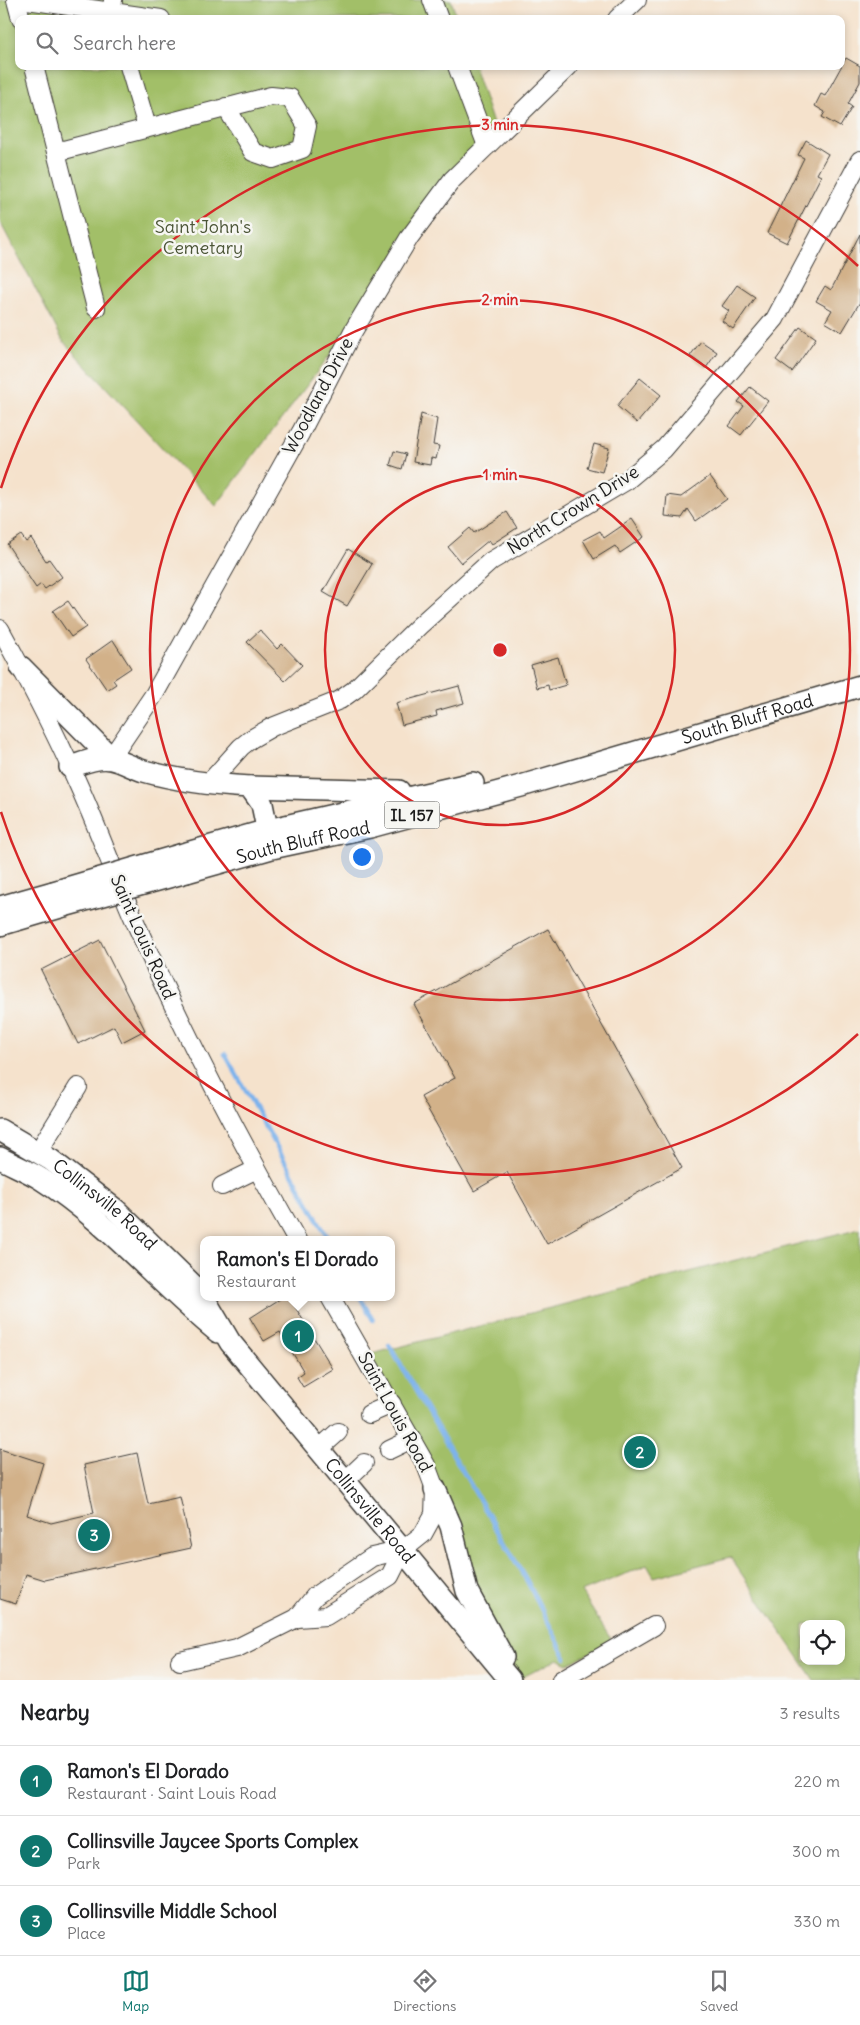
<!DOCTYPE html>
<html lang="en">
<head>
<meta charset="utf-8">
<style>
	body { margin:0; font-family:Delius,sans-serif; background:#f6f6f6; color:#202124 }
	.controls { position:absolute; right:15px; bottom:15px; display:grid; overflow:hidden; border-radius:10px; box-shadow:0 2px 8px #0003 }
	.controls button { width:45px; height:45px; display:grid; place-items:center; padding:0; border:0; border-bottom:1px solid #e0e0e0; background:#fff; color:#202124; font:25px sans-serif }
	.you { position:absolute; left:361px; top:856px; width:18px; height:18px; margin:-12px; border:4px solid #fff; border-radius:50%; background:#1a73e8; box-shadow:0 0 0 8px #1a73e833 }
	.badge { display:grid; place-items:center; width:32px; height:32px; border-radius:50%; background:#0f766e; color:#fff; font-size:16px; font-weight:700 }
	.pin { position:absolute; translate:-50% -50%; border:2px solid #fff; box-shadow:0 1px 5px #0006 }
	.popup { position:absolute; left:200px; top:1236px; width:195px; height:65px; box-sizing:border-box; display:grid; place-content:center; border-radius:10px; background:#fff; filter:drop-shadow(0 1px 4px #0005); font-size:16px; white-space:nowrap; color:#757577 }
	.popup b { font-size:19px; color:#202124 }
	.popup::after { content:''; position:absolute; left:50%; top:100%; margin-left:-10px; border:10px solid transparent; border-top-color:#fff }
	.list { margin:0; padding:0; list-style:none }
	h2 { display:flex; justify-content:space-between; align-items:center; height:65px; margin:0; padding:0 20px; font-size:21px }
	h2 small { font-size:16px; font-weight:400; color:#757577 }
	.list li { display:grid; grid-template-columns:32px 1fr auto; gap:15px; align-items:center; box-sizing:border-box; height:70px; padding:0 20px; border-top:1px solid #e0e0e0 }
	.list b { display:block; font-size:19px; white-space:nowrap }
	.list p { margin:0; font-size:16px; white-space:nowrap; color:#757577 }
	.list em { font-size:16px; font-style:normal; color:#757577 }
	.icon { flex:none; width:28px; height:28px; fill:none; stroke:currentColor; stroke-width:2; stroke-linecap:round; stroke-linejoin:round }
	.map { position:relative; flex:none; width:860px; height:1680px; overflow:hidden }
	.search { position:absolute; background:#fff; box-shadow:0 2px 8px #0003; left:15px; right:15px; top:15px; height:55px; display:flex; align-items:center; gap:12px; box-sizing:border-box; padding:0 18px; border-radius:10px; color:#757577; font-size:19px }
	.sheet { height:275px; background:#fff }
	nav { display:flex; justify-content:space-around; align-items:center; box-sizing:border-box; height:70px; border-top:1px solid #e0e0e0; background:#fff; font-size:14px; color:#757577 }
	nav a { display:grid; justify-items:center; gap:2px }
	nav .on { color:#0f766e }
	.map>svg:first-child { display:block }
	.green { fill:#a2bf67; stroke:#5f6e42; fill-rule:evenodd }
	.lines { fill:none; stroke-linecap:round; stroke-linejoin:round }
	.stream { stroke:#7db3ec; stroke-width:4.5 }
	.building { fill:#d2b189 }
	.minor-casing { stroke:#3d3a36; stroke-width:20 }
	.major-casing { stroke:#3d3a36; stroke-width:24 }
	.minor { stroke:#fff; stroke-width:18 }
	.major { stroke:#fff; stroke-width:21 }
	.major-bridge-casing { stroke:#3d3a36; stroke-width:24; stroke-linecap:butt }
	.major-bridge { stroke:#fff; stroke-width:21 }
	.ring { fill:none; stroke:#d62828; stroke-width:2.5 }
	.labels { text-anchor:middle; stroke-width:5; stroke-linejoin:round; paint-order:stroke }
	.shield { fill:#f6f6f2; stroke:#5d5d5c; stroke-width:1 }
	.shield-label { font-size:16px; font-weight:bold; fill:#1c1c1c }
	.park-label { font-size:18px; fill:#4b5536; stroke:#f6f6f2 }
	.street-label { font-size:18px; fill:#1c1c1c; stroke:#f6f6f2 }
	.centre { fill:#d62828; stroke:#f6f6f2; stroke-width:2.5 }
	.ring-label { font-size:15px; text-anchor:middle; font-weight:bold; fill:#d62828; stroke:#f6f6f2; stroke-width:5; stroke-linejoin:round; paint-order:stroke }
</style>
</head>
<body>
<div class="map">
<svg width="860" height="1680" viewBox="0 0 860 1680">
	<rect width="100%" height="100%" fill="#f6f6f2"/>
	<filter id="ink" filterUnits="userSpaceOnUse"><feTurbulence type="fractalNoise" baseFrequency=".02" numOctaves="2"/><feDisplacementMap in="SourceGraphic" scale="10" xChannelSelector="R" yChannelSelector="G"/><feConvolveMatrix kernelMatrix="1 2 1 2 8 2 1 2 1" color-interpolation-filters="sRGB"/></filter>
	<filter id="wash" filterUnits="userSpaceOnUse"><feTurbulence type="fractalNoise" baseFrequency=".0096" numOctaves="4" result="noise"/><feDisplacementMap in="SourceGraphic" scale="20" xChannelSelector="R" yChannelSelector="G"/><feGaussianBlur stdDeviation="1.12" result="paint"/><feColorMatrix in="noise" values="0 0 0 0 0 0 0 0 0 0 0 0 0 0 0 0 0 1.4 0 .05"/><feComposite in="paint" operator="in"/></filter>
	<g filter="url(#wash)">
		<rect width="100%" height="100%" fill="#f5e2cc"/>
		<!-- green -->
		<g class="green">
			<polygon points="0,0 451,0 457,19 19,19 19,66 474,66 497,136 435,203 375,295 216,506 63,341 0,222"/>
			<path d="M860 1228V1680H814L730 1557 654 1577 647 1565 581 1592 612 1641 568 1664 558 1659 521 1678 467 1591 451 1526 364 1356ZM804 1624H841V1661H804Z"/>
		</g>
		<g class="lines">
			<!-- stream -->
			<g class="stream">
				<polyline points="225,1054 329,1240"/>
				<polyline points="360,1297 373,1320"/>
				<polyline points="389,1345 527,1581 566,1658"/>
			</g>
		</g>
		<g id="blocks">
			<!-- building -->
			<g class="building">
				<polygon points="846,58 860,66 860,82 848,104 852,107 840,127 822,117 825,112 815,106 821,94 825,96"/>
				<polygon points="806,140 828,154 817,174 821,176 787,243 767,233 804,158 798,155"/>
				<polygon points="860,234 860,302 842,332 825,322 832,310 816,301 825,286 831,290"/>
				<polygon points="737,285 755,297 733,329 722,321 729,311 722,306"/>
				<polygon points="800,327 816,338 792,372 776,360"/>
				<polygon points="701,341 717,352 706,368 690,356"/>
				<polygon points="640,378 661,395 637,423 617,406"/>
				<polygon points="750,387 768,401 741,435 729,426 744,406 738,402"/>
				<polygon points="421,414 437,419 433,445 439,446 436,459 431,458 430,465 413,462"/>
				<polygon points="594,444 609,448 602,472 587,468"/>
				<polygon points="394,451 406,454 402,469 390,465"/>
				<polygon points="710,476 727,499 696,521 688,509 682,518 665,516 667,495 681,497"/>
				<polygon points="507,512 517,528 492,544 489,540 461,563 448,547 470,528 474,533"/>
				<polygon points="632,519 644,537 620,553 615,546 594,559 583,540 600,531 604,538"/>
				<polygon points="21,535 26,542 31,538 46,561 49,559 62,577 45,589 41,584 36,588 7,544"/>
				<polygon points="348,549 372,564 347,606 323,592"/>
				<polygon points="68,601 86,627 71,637 53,611"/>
				<polygon points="260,630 277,649 282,644 302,665 285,681 247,642"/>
				<polygon points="113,640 131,668 113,680 116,684 107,690 86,659"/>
				<polygon points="558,657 566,685 549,690 548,685 537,688 531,665"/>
				<polygon points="459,686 464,703 436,711 437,716 402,725 396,703"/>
				<polygon points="548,929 682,1168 547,1244 507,1172 474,1191 421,1097 455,1078 414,1004"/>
				<polygon points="100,940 145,1030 122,1042 114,1026 78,1044 41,970"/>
				<polygon points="283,1297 289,1297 333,1369 303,1387 297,1377 304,1372 280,1332 264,1341 250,1318"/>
				<polygon points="0,1449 43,1463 27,1515 51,1523 94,1513 84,1465 137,1453 148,1504 180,1497 191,1548 45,1580 26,1574 16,1604 0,1599"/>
			</g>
		</g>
	</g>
	<g filter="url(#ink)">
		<use href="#blocks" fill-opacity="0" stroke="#3d3a36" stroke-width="1"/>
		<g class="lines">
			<defs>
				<g id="minor">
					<polyline points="16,0 21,19"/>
					<polyline points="27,0 112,12 113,0"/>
					<polyline points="432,0 439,19"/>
					<polyline points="114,19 112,12 161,19"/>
					<polyline points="617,19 637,0"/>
					<polyline points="34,66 96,308"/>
					<polyline points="129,66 147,127"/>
					<polyline points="457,66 487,146"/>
					<polyline points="56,152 271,96 290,98 307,126 302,149 273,159 253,152 226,107"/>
					<path d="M0 629C28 680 55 731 78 784 98 828 114 873 133 917 181 1028 237 1135 297 1240"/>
					<polyline points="111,758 155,693 301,432 352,333 409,238 452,180 569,66"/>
					<polyline points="208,784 241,747 251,739 272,727 340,700 354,690 419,626 491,561 626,481 664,449 775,319 860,160"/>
					<polyline points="38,1152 78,1087"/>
					<polyline points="222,1186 257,1169"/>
					<polyline points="369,1414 392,1404"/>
					<polyline points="319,1449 338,1432"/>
					<polyline points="389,1450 412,1439"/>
					<polyline points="345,1481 364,1463"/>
					<polyline points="297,1618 326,1616 390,1576 403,1550 423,1534 434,1514 435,1489 426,1465 330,1297"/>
					<polyline points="180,1661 237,1648 297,1618 315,1596 372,1557 403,1550"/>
					<polyline points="561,1680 654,1626"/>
				</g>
				<g id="major">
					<polyline points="21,667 111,758"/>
					<path d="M70 767C83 763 98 756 111 759 122 761 133 768 144 771 179 781 214 785 250 787L262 804 270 843"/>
					<polyline points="250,787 399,791"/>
					<polyline points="183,854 268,830 473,783"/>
					<path id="s1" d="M187 872 272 848 370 827 521 786 860 686"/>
					<polyline points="0,907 53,892"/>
					<polyline points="0,925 64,906"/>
					<path id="s2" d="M0 1130 51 1160 116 1210 201 1293 230 1342 510 1680"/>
					<path d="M0 1158C13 1165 28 1171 41 1179 106 1220 158 1283 218 1332"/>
					<polyline points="435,1489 451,1526 467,1591 503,1657"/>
				</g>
			</defs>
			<!-- minor casing -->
			<use href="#minor" class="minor-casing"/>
			<!-- major casing -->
			<use href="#major" class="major-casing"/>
			<!-- minor -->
			<use href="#minor" class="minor"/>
			<!-- major -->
			<use href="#major" class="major"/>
			<defs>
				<g id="major-bridge">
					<polyline points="53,892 183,854"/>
					<polyline points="64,906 187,872"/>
				</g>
			</defs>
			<!-- major-bridge casing -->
			<use href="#major-bridge" class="major-bridge-casing"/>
			<!-- major-bridge -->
			<use href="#major-bridge" class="major-bridge"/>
		</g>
	</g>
	<!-- distance rings -->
	<g class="ring">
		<circle cx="500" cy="650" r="175"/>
		<circle cx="500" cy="650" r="350"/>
		<path d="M858 1034A525 525 0 0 1 1 812M1 488A525 525 0 0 1 858 266"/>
	</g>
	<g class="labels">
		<!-- shield labels -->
		<rect class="shield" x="384.5" y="801.5" width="55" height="27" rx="4"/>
		<g class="shield-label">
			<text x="412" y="821">IL 157</text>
		</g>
		<!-- park labels -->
		<g class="park-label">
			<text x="203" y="233">Saint John's<tspan x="203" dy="21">Cemetary</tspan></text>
		</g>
		<!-- street labels -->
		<g class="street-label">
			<text transform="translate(318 396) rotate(-62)" y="6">Woodland Drive</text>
			<text transform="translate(573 510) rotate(-32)" y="6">North Crown Drive</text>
			<text dy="6" stroke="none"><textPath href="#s1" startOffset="581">South Bluff Road</textPath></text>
			<text dy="6" stroke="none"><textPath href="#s1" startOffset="120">South Bluff Road</textPath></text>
			<text transform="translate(143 937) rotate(66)" y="6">Saint Louis Road</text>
			<text dy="6" stroke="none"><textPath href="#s2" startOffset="129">Collinsville Road</textPath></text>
			<text transform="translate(395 1412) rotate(61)" y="6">Saint Louis Road</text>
			<text dy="6" stroke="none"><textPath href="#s2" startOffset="536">Collinsville Road</textPath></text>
		</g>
	</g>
	<circle cx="500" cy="650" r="8" class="centre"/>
	<g class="ring-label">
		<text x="500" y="130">3 min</text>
		<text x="500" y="305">2 min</text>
		<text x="500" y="480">1 min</text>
	</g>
</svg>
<div class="controls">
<button><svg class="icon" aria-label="locate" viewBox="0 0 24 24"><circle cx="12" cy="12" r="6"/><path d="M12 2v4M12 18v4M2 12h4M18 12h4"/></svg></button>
</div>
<div class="you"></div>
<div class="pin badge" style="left:298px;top:1336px">1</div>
<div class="popup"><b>Ramon's El Dorado</b>Restaurant</div>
<div class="pin badge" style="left:640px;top:1452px">2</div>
<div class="pin badge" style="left:94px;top:1535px">3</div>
<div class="search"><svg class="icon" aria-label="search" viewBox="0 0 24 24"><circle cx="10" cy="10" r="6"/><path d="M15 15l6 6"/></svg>Search here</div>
</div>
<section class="sheet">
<h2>Nearby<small>3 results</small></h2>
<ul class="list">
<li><span class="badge">1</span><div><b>Ramon's El Dorado</b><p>Restaurant · Saint Louis Road</p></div><em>220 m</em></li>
<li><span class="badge">2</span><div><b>Collinsville Jaycee Sports Complex</b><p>Park</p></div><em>300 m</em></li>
<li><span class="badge">3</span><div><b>Collinsville Middle School</b><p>Place</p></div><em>330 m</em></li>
</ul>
</section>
<nav>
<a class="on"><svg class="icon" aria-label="map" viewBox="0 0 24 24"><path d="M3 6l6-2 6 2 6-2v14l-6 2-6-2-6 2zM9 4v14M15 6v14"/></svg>Map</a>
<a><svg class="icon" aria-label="directions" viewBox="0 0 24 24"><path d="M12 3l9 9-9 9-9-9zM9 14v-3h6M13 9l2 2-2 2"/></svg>Directions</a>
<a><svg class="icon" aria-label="saved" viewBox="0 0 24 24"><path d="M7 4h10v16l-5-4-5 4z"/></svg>Saved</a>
</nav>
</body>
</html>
